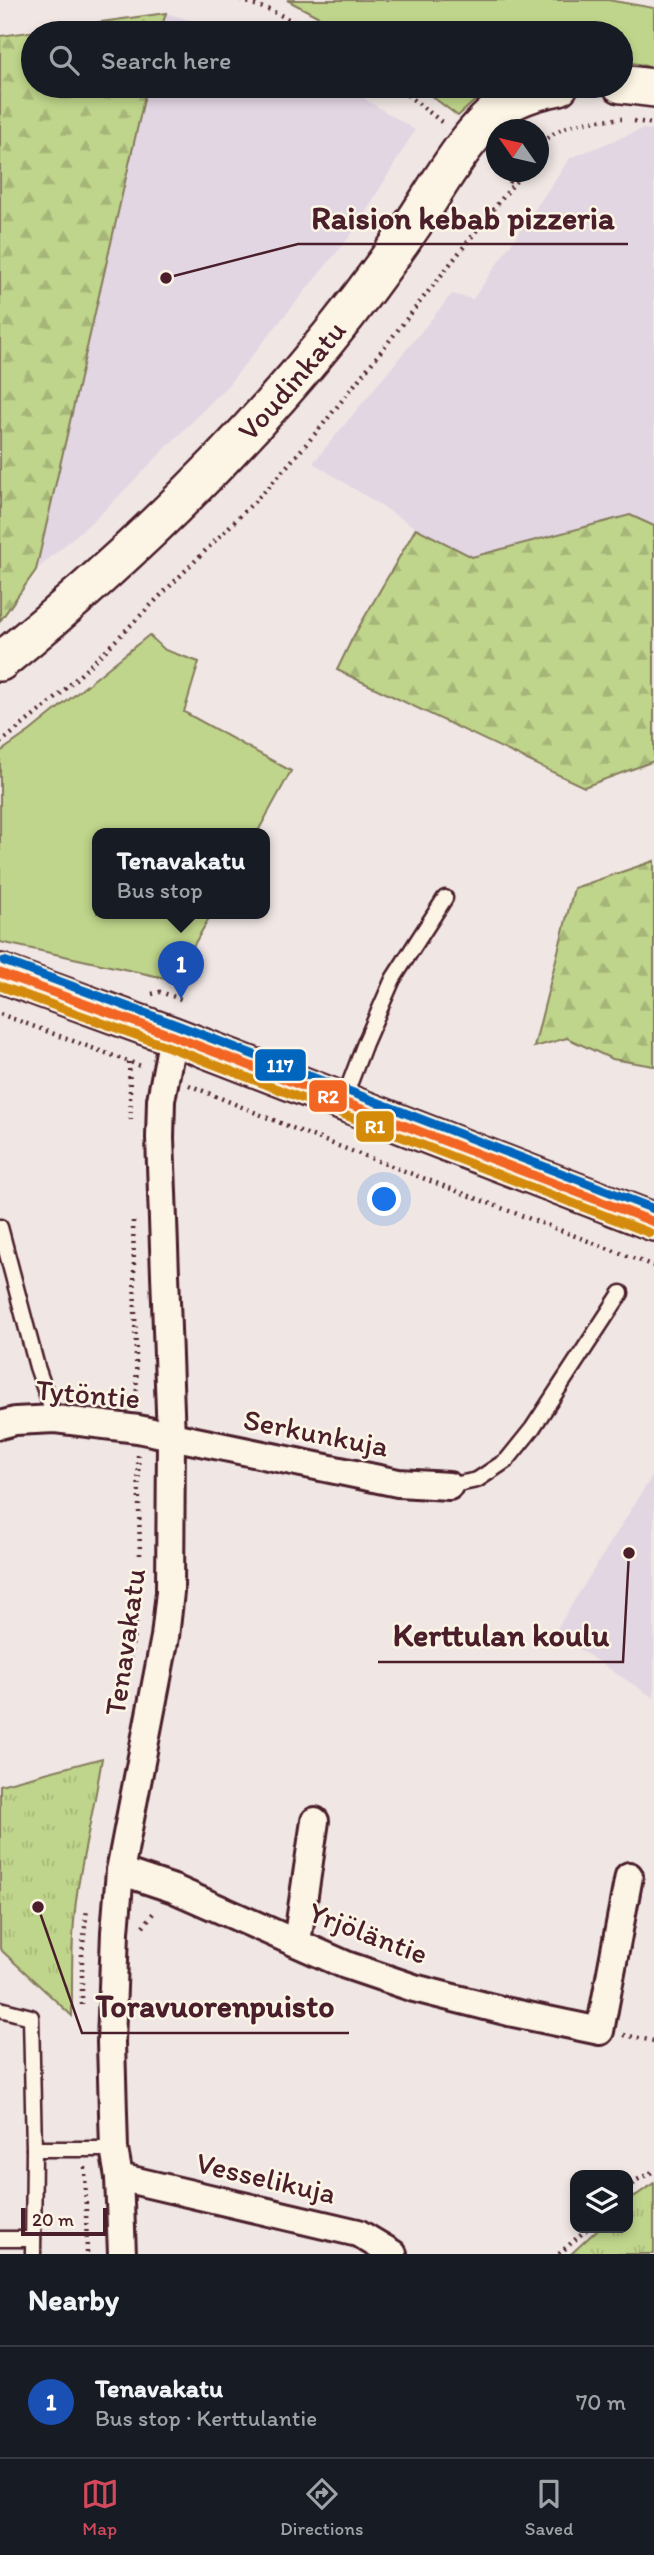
<!DOCTYPE html>
<html lang="en">
<head>
<meta charset="utf-8">
<style>
	body { margin:0; font-family:Itim,sans-serif; background:#242831; color:#f1f3f6 }
	.controls { position:absolute; right:21px; bottom:21px; display:grid; overflow:hidden; border-radius:14px; box-shadow:0 4px 10px #0003 }
	.controls button { width:63px; height:63px; display:grid; place-items:center; padding:0; border:0; border-bottom:2px solid #363941; background:#171b24; color:#f1f3f6; font:35px sans-serif }
	.compass { position:absolute; left:486px; top:119px; width:63px; height:63px; border-radius:50%; background:#171b24; box-shadow:0 4px 10px #0003; rotate:304deg }
	.scale { position:absolute; left:21px; bottom:18px; width:86px; box-sizing:border-box; padding-left:7px; border:4px solid #4a1f2b; border-top:0; font-size:19px; line-height:24px; white-space:nowrap; color:#4a1f2b; -webkit-text-stroke:5px #fcf5e5; paint-order:stroke }
	.you { position:absolute; left:385px; top:1200px; width:24px; height:24px; margin:-18px; border:5px solid #fff; border-radius:50%; background:#1a73e8; box-shadow:0 0 0 10px #1a73e833 }
	.badge { display:grid; place-items:center; width:46px; height:46px; border-radius:50%; background:#d1495b; color:#fff; font-size:23px; font-weight:700 }
	.pin { position:absolute; translate:-50% -58px; filter:drop-shadow(0 2px 4px #0008) }
	.pin::after { content:''; position:absolute; top:37px; width:24px; height:21px; background:inherit; clip-path:polygon(0 0,100% 0,50% 100%) }
	.popup { position:absolute; left:92px; top:828px; width:178px; height:91px; box-sizing:border-box; display:grid; place-content:center; border-radius:14px; background:#171b24; filter:drop-shadow(0 2px 5px #0005); font-size:23px; white-space:nowrap; color:#9ea1a6 }
	.popup b { font-size:26px; color:#f1f3f6 }
	.popup::after { content:''; position:absolute; left:50%; top:100%; margin-left:-14px; border:14px solid transparent; border-top-color:#171b24 }
	.list { margin:0; padding:0; list-style:none }
	h2 { display:flex; justify-content:space-between; align-items:center; height:91px; margin:0; padding:0 28px; font-size:30px }
	h2 small { font-size:23px; font-weight:400; color:#9ea1a6 }
	.list li { display:grid; grid-template-columns:46px 1fr auto; gap:21px; align-items:center; box-sizing:border-box; height:112px; padding:0 28px; border-top:2px solid #363941 }
	.list b { display:block; font-size:26px; white-space:nowrap }
	.list p { margin:0; font-size:23px; white-space:nowrap; color:#9ea1a6 }
	.list em { font-size:23px; font-style:normal; color:#9ea1a6 }
	.icon { flex:none; width:38px; height:38px; fill:none; stroke:currentColor; stroke-width:2; stroke-linecap:round; stroke-linejoin:round }
	.map { position:relative; flex:none; width:654px; height:2254px; overflow:hidden }
	.search { position:absolute; background:#171b24; box-shadow:0 4px 10px #0003; left:21px; right:21px; top:21px; height:77px; display:flex; align-items:center; gap:18px; box-sizing:border-box; padding:0 24px; border-radius:38px; color:#9ea1a6; font-size:26px }
	.sheet { height:203px; background:#171b24 }
	nav { display:flex; justify-content:space-around; align-items:center; box-sizing:border-box; height:98px; border-top:2px solid #363941; background:#171b24; font-size:19px; color:#9ea1a6 }
	nav a { display:grid; justify-items:center; gap:4px }
	nav .on { color:#d1495b }
	.map>svg:first-child { display:block }
	.built { fill:#e2d6e3 }
	.grass { fill:#bfd58b; stroke:#847a5b; stroke-width:2 }
	.forest { fill:url(#forest-firs); stroke:#847a5b; stroke-width:2 }
	.park { fill:url(#park-tufts); stroke:#847a5b; stroke-width:2 }
	.lines { fill:none; stroke-linecap:round; stroke-linejoin:round }
	.lane-casing { stroke:#4a1f2b; stroke-width:19 }
	.street-casing { stroke:#4a1f2b; stroke-width:32 }
	.secondary-casing { stroke:#4a1f2b; stroke-width:42 }
	.path { stroke:#4a1f2b; stroke-width:4.5; stroke-dasharray:2 5; stroke-linecap:butt }
	.lane { stroke:#fcf5e5; stroke-width:14 }
	.street { stroke:#fcf5e5; stroke-width:26 }
	.secondary { stroke:#fcf5e5; stroke-width:37 }
	.bus-1-casing { stroke:#fcf5e5; stroke-width:14 }
	.bus-2-casing { stroke:#fcf5e5; stroke-width:14 }
	.bus-3-casing { stroke:#fcf5e5; stroke-width:14 }
	.bus-1 { stroke:#f26522; stroke-width:9 }
	.bus-2 { stroke:#d48b09; stroke-width:9 }
	.bus-3 { stroke:#0065bd; stroke-width:9 }
	.labels { text-anchor:middle; stroke-width:5; stroke-linejoin:round; paint-order:stroke }
	.street-label { font-size:30px; fill:#4a1f2b; stroke:#fcf5e5 }
	.leader { fill:none; stroke:#4a1f2b; stroke-width:2.5 }
	.callout-dot { fill:#4a1f2b; stroke:#fcf5e5; stroke-width:2.5 }
	.callout-label { font-size:32px; text-anchor:middle; font-weight:bold; fill:#4a1f2b; stroke:#fcf5e5; stroke-width:5; stroke-linejoin:round; paint-order:stroke }
	.line-badge { stroke:#fcf5e5; stroke-width:2.5 }
	.badge-label { font-size:19px; text-anchor:middle; font-weight:bold; fill:#fff }
</style>
</head>
<body>
<div class="map">
<svg width="654" height="2254" viewBox="0 0 654 2254">
	<defs>
		<pattern id="forest-firs" width="22" height="20" patternUnits="userSpaceOnUse" patternTransform="scale(1.75)"><rect width="22" height="20" fill="#bfd58b"/><path d="M5 1l3.5 6h-7zM16 11l3.5 6h-7z" fill="#a6b678"/></pattern>
		<pattern id="park-tufts" width="24" height="20" patternUnits="userSpaceOnUse" patternTransform="scale(1.75)"><rect width="24" height="20" fill="#bfd58b"/><path d="M3 7l-1-3M5 7V3M7 7l1-3M15 17l-1-3M17 17v-4M19 17l1-3" fill="none" stroke="#a6b678"/></pattern>
	</defs>
	<rect width="100%" height="100%" fill="#f0e7e4"/>
	<filter id="ink" filterUnits="userSpaceOnUse"><feTurbulence type="fractalNoise" baseFrequency=".0143" numOctaves="2"/><feDisplacementMap in="SourceGraphic" scale="14" xChannelSelector="R" yChannelSelector="G"/><feConvolveMatrix kernelMatrix="1 2 1 2 8 2 1 2 1" color-interpolation-filters="sRGB"/></filter>
	<g filter="url(#ink)">
		<!-- built -->
		<g class="built">
			<polygon points="166,13 234,33 160,33"/>
			<polygon points="147,86 344,86 415,130 355,230 228,385 103,512 36,570"/>
			<polygon points="643,129 654,130 654,526 630,515 472,557 416,528 313,463 452,294 473,299 570,158"/>
			<polygon points="654,1473 654,1698 554,1633"/>
		</g>
		<!-- grass -->
		<g class="grass">
			<polygon points="287,0 608,0 654,8 654,67 621,61 621,33 349,33"/>
			<polygon points="418,86 491,86 458,116"/>
			<polygon points="149,635 165,650 199,662 184,712 291,771 257,833 97,833 97,913 212,913 174,980 0,942 0,752 30,731"/>
		</g>
		<!-- forest -->
		<g class="forest">
			<polygon points="166,13 160,33 33,33 33,86 147,86 36,570 0,621 0,36"/>
			<polygon points="630,515 654,526 654,761 584,787 337,670 352,639 416,528 472,557"/>
			<polygon points="654,861 654,1066 612,1059 567,1038 534,1047 574,888"/>
		</g>
		<!-- park -->
		<g class="park">
			<path d="M102 1758C96 1797 87 1836 80 1875 71 1922 72 1969 72 2016L0 1949V1785Z"/>
			<polygon points="654,2183 654,2254 571,2254 599,2228 628,2228 628,2201"/>
		</g>
		<g class="lines">
			<defs>
				<g id="lane">
					<polyline points="343,1101 365,1043 393,979 445,898"/>
					<polyline points="0,1227 37,1367 55,1419"/>
					<polyline points="449,1486 477,1480 507,1460 532,1429 621,1293"/>
					<polyline points="0,2009 31,2017 34,2149 33,2254"/>
					<polyline points="34,2149 114,2149"/>
					<polyline points="0,2239 33,2239"/>
				</g>
				<g id="street">
					<polyline points="0,1425 15,1421 55,1419 138,1429 398,1483 449,1486"/>
					<polyline points="120,1871 174,1889 346,1965 414,1988 509,2012 600,2031 629,1876"/>
					<polyline points="297,1942 315,1821"/>
					<polyline points="119,2177 358,2233 393,2254"/>
					<polyline points="122,2254 119,2177 114,2149 111,2042 115,1932 120,1871 165,1637 170,1592 171,1438 160,1138 161,1100 173,1036"/>
				</g>
				<g id="secondary">
					<polyline points="621,84 654,88"/>
					<path id="s1" d="M0 662C155 536 298 393 411 227 438 188 471 122 514 100 528 93 543 89 559 86"/>
					<polyline points="0,973 173,1036 654,1222"/>
				</g>
			</defs>
			<!-- lane casing -->
			<use href="#lane" class="lane-casing"/>
			<!-- street casing -->
			<use href="#street" class="street-casing"/>
			<!-- secondary casing -->
			<use href="#secondary" class="secondary-casing"/>
			<!-- path -->
			<g class="path">
				<polyline points="241,0 272,11 317,33"/>
				<polyline points="396,86 443,123"/>
				<polyline points="634,121 654,124"/>
				<path d="M538 149C555 123 594 119 622 119"/>
				<polyline points="499,172 514,185"/>
				<polyline points="0,743 56,698 108,648 268,488 321,427 523,172"/>
				<polyline points="152,994 160,992 181,999"/>
				<polyline points="0,1014 141,1066"/>
				<polyline points="129,1062 131,1121"/>
				<polyline points="189,1085 307,1134 654,1266"/>
				<polyline points="133,1221 137,1404"/>
				<polyline points="138,1455 140,1555"/>
				<polyline points="130,1659 137,1616"/>
				<polyline points="143,1926 155,1911"/>
				<polyline points="82,2005 82,1954 87,1909"/>
				<polyline points="624,2035 654,2041"/>
				<polyline points="85,2167 87,2254"/>
				<polyline points="628,2190 637,2180 654,2171"/>
				<polyline points="559,2254 588,2228"/>
			</g>
			<!-- lane -->
			<use href="#lane" class="lane"/>
			<!-- street -->
			<use href="#street" class="street"/>
			<!-- secondary -->
			<use href="#secondary" class="secondary"/>
			<defs>
				<polyline id="bus-1" points="0,973 173,1036 654,1222"/>
				<polyline id="bus-2" points="0,986 169,1047 650,1233"/>
				<polyline id="bus-3" points="4,961 177,1025 654,1209"/>
			</defs>
			<!-- bus-1 casing -->
			<use href="#bus-1" class="bus-1-casing"/>
			<!-- bus-2 casing -->
			<use href="#bus-2" class="bus-2-casing"/>
			<!-- bus-3 casing -->
			<use href="#bus-3" class="bus-3-casing"/>
			<!-- bus-1 -->
			<use href="#bus-1" class="bus-1"/>
			<!-- bus-2 -->
			<use href="#bus-2" class="bus-2"/>
			<!-- bus-3 -->
			<use href="#bus-3" class="bus-3"/>
		</g>
	</g>
	<g class="labels">
		<!-- street labels -->
		<g class="street-label">
			<text dy="10" stroke="none"><textPath href="#s1" startOffset="406">Voudinkatu</textPath></text>
			<text transform="translate(88 1394) rotate(5)" y="10">Tytöntie</text>
			<text transform="translate(316 1433) rotate(11)" y="10">Serkunkuja</text>
			<text transform="translate(125 1642) rotate(-82)" y="10">Tenavakatu</text>
			<text transform="translate(368 1933) rotate(21)" y="10">Yrjöläntie</text>
			<text transform="translate(266 2178) rotate(13)" y="10">Vesselikuja</text>
		</g>
	</g>
	<!-- callouts -->
	<path class="leader" d="M166 278L298 244H628M629 1553L623 1662H378M38 1907L82 2033H349"/>
	<g class="callout-dot">
		<circle cx="166" cy="278" r="7"/>
		<circle cx="629" cy="1553" r="7"/>
		<circle cx="38" cy="1907" r="7"/>
	</g>
	<g class="callout-label">
		<text x="463" y="229">Raision kebab pizzeria</text>
		<text x="501" y="1646">Kerttulan koulu</text>
		<text x="215" y="2017">Toravuorenpuisto</text>
	</g>
	<g class="line-badge">
		<rect x="254" y="1048" width="53" height="34" rx="7" fill="#0065bd"/>
		<rect x="308" y="1079" width="40" height="34" rx="7" fill="#f26522"/>
		<rect x="355" y="1110" width="40" height="33" rx="7" fill="#d48b09"/>
	</g>
	<g class="badge-label">
		<text x="280" y="1072">117</text>
		<text x="328" y="1103">R2</text>
		<text x="375" y="1133">R1</text>
	</g>
</svg>
<div class="controls">
<button><svg class="icon" aria-label="layers" viewBox="0 0 24 24"><path d="M12 4l9 5-9 5-9-5zM3 14l9 5 9-5"/></svg></button>
</div>
<svg class="compass" viewBox="-18 -18 36 36"><path d="M0-13l5 13h-10z" fill="#e53935"/><path d="M0 13l5-13h-10z" fill="#9ea1a6"/></svg>
<div class="scale">20 m</div>
<div class="you"></div>
<div class="pin badge" style="left:181px;top:999px;background:#1a4fb4">1</div>
<div class="popup"><b>Tenavakatu</b>Bus stop</div>
<div class="search"><svg class="icon" aria-label="search" viewBox="0 0 24 24"><circle cx="10" cy="10" r="6"/><path d="M15 15l6 6"/></svg>Search here</div>
</div>
<section class="sheet">
<h2>Nearby<small></small></h2>
<ul class="list">
<li><span class="badge" style="background:#1a4fb4">1</span><div><b>Tenavakatu</b><p>Bus stop · Kerttulantie</p></div><em>70 m</em></li>
</ul>
</section>
<nav>
<a class="on"><svg class="icon" aria-label="map" viewBox="0 0 24 24"><path d="M3 6l6-2 6 2 6-2v14l-6 2-6-2-6 2zM9 4v14M15 6v14"/></svg>Map</a>
<a><svg class="icon" aria-label="directions" viewBox="0 0 24 24"><path d="M12 3l9 9-9 9-9-9zM9 14v-3h6M13 9l2 2-2 2"/></svg>Directions</a>
<a><svg class="icon" aria-label="saved" viewBox="0 0 24 24"><path d="M7 4h10v16l-5-4-5 4z"/></svg>Saved</a>
</nav>
</body>
</html>
